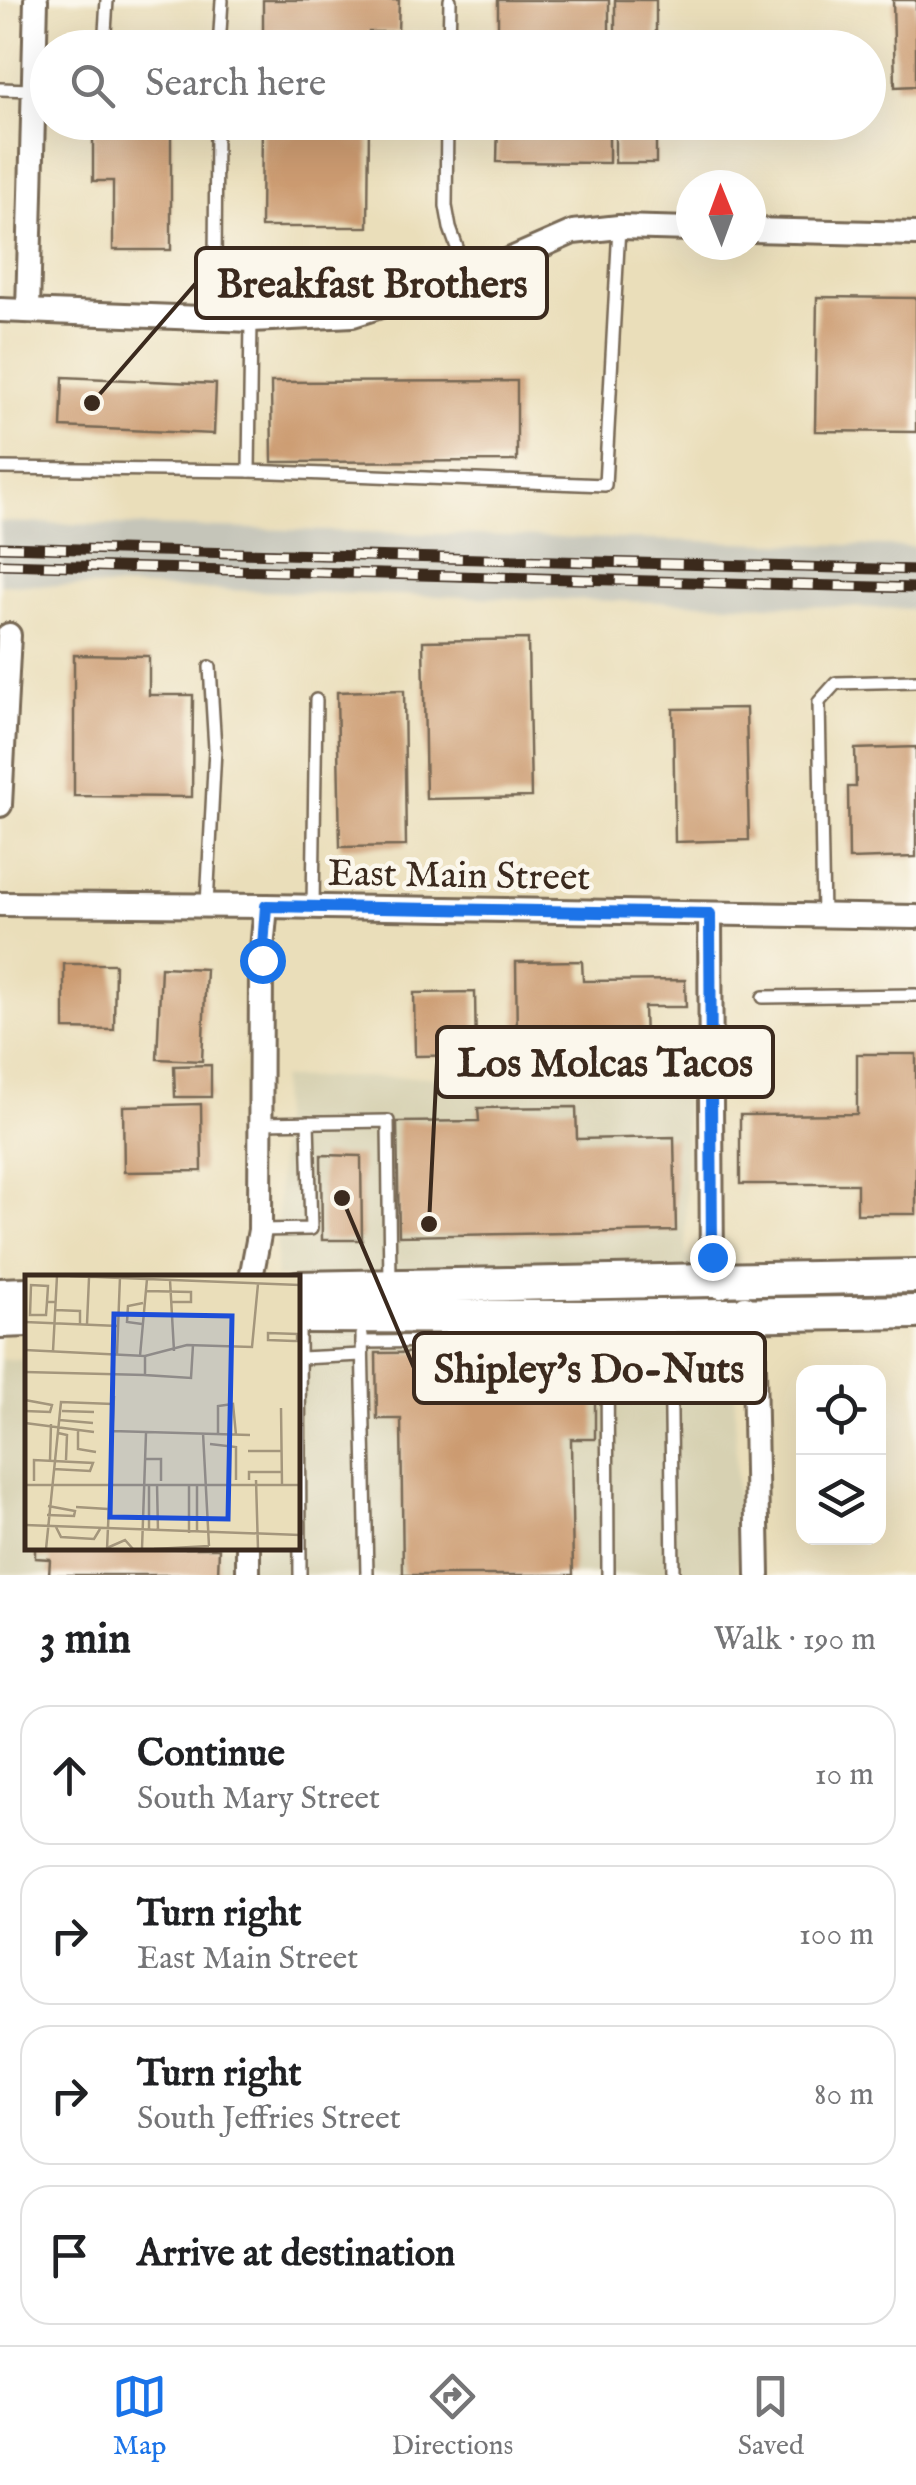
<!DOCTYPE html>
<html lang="en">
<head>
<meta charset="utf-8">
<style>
	body { margin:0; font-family:"IM FELL English",serif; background:#f2f2f2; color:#202124 }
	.controls { position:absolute; right:30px; bottom:30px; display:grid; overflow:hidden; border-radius:20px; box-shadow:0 10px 40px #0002 }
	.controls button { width:90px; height:90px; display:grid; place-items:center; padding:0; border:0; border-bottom:2px solid #e0e0e0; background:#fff; color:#202124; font:50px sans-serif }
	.compass { position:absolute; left:676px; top:170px; width:90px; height:90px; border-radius:50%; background:#fff; box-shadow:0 10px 40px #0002; rotate:359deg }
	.stop { position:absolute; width:30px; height:30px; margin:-22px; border:8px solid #1a73e8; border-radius:50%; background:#fff }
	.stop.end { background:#1a73e8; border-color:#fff; box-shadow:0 2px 10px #0008 }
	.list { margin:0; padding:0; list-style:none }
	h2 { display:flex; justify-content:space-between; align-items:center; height:130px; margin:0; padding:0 40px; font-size:42px }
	h2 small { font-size:32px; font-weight:400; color:#757577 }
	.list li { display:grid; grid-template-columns:65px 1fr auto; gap:30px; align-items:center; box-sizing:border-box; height:140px; margin:0 20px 20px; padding:0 20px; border:2px solid #e0e0e0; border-radius:30px }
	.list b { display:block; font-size:38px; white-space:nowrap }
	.list p { margin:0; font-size:32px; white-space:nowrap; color:#757577 }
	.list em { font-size:32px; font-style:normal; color:#757577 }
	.icon { flex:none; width:55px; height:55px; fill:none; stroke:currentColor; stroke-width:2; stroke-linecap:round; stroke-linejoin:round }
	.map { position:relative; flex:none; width:916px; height:1575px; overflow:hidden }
	.search { position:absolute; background:#fff; box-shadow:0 10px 40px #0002; left:30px; right:30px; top:30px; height:110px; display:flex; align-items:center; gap:25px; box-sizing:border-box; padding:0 35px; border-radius:55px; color:#757577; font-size:38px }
	.sheet { height:770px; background:#fff }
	nav { display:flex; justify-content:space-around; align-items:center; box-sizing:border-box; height:140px; border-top:2px solid #e0e0e0; background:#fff; font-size:28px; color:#757577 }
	nav a { display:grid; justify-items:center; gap:5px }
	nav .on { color:#1a73e8 }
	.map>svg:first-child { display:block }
	.built { fill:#d7d1b2 }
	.industrial { fill:#c5c5b9 }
	.building { fill:#cc9b71 }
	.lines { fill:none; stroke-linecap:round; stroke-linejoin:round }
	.lane-casing { stroke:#786955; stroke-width:16 }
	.street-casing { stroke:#786955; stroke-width:28 }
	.secondary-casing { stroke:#786955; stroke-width:38 }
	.lane { stroke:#fff; stroke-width:11 }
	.street { stroke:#fff; stroke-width:22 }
	.secondary { stroke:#fff; stroke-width:32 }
	.rail-casing { stroke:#3b2a1e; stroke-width:11 }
	.rail { stroke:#fbf7ec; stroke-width:8; stroke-dasharray:22; stroke-linecap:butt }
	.route { stroke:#1a73e8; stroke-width:12 }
	.labels { text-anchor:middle; stroke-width:9; stroke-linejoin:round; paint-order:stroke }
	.street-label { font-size:38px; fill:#3b2a1e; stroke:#fbf7ec }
	.inset-road { fill:none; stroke:#a4967c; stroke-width:2.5 }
	.view { fill:#1d4ed8; fill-opacity:0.15; stroke:#1d4ed8; stroke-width:5 }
	.inset-edge { fill:none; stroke:#3b2a1e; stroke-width:5 }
	.leader { fill:none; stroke:#3b2a1e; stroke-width:4 }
	.callout-dot { fill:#3b2a1e; stroke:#fbf7ec; stroke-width:4 }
	.callout { fill:#fbf7ec; stroke:#3b2a1e; stroke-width:4 }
	.callout-label { font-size:40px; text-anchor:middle; font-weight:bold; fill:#3b2a1e }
</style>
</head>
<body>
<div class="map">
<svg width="916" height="1575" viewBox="0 0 916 1575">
	<rect width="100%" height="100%" fill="#fbf7ec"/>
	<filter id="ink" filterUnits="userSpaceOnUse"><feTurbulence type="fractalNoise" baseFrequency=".01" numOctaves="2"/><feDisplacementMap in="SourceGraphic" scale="20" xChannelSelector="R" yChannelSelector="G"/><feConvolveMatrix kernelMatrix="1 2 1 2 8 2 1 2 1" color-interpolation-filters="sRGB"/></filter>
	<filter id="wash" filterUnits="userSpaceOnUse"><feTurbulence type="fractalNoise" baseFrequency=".0048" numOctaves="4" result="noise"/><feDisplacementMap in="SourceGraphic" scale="40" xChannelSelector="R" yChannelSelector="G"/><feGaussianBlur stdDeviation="2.25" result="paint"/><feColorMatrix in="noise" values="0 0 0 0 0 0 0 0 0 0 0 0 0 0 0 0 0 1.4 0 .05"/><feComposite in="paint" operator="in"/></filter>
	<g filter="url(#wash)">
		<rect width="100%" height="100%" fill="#eadeba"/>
		<!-- built -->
		<polygon class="built" points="685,1074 686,1254 734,1347 738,1575 0,1575 0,1359 27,1359 28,1548 298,1548 298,1278 276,1277 281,1078"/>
		<!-- industrial -->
		<polygon class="industrial" points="0,522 916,547 916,609 0,584"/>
		<g id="blocks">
			<!-- building -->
			<g class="building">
				<polygon points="263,0 399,0 398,32 369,32 369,48 263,48"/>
				<rect x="498" y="0" width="111" height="48"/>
				<rect x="615" y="0" width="41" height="48"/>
				<polygon points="893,0 916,0 916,86 895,87"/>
				<polygon points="262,122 369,122 368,227 261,227"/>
				<polygon points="498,122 609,122 609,163 497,162"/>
				<rect x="615" y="122" width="41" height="41"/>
				<polygon points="93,129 171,129 171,250 113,250 113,181 93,181"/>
				<polygon points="817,297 916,298 916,432 815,431"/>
				<polygon points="63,377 216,384 214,434 61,427"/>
				<polygon points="517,381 517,461 272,462 271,382"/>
				<polygon points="528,639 531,797 426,799 423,641"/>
				<polygon points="74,655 149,656 149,695 193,695 192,797 74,796"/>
				<polygon points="404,690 406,846 340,847 337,692"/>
				<polygon points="746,708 749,840 675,842 673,709"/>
				<polygon points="916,747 916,857 849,859 848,787 856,787 855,749"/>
				<polygon points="582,961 583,981 685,980 686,1007 644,1007 645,1041 517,1042 516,962"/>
				<polygon points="64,964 115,964 114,1030 64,1029"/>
				<polygon points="161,967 206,969 202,1061 157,1059"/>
				<polygon points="475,992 476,1055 415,1056 414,993"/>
				<polygon points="857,1054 916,1054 916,1214 857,1214 857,1184 740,1184 740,1115 857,1114"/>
				<polygon points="211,1065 211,1097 175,1097 174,1066"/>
				<polygon points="201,1104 202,1171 124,1172 123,1106"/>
				<polygon points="576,1107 577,1139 674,1137 676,1231 399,1236 397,1122 479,1121 478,1108"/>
				<polygon points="321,1155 361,1156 362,1240 322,1240"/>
				<polygon points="595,1351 595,1439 571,1439 573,1575 403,1575 401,1419 377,1419 376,1353"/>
				<polygon points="35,1548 219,1548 218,1575 49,1575 50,1559 35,1558"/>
			</g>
		</g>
	</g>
	<g filter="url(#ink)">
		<use href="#blocks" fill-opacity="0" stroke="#786955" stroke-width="2.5"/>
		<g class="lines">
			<defs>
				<g id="lane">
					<polyline points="104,48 107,0"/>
					<polyline points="219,48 222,0"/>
					<polyline points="449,48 450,0"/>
					<polyline points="0,89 33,90"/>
					<polyline points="447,122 446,206 450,228 468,278"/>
					<polyline points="207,319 215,269 216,122"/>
					<polyline points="251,320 249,471 605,485 619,227"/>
					<polyline points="0,468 249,471"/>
					<polyline points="207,905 215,749 210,667"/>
					<polyline points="313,907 316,700"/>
					<polyline points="823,916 819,702 836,683 916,681"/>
					<polyline points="763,997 916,995"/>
					<polyline points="260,1123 388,1121 390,1282"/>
					<polyline points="260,1230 311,1229 308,1122"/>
					<polyline points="299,1319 300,1575"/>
					<polyline points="607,1334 608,1575"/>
					<polyline points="362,1335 367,1575"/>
					<polyline points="670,1335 673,1575"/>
					<polyline points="362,1342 670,1339"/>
					<polyline points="300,1358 362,1355"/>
				</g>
				<g id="street">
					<polyline points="751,230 916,234"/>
					<polyline points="0,310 251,320 353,315 468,278 573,232 619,227 691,229"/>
					<polyline points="28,311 36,0"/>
					<polyline points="0,805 9,635"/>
					<polyline points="0,904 266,906 916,917"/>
					<polyline points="710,914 712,1280 720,1287"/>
					<polyline points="251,1278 260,1230 261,960 266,906"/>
					<polyline points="745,1307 753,1315 758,1575"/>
					<polyline points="248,1548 248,1575"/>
				</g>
				<g id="secondary">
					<polyline points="298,1288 916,1276"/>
					<polyline points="0,1295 28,1294"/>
					<polyline points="298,1316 591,1317 916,1312"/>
					<polyline points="0,1321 28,1320"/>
				</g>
			</defs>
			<!-- lane casing -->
			<use href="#lane" class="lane-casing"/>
			<!-- street casing -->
			<use href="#street" class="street-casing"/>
			<!-- secondary casing -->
			<use href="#secondary" class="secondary-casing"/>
			<!-- lane -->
			<use href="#lane" class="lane"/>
			<!-- street -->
			<use href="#street" class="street"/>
			<!-- secondary -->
			<use href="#secondary" class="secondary"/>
			<defs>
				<g id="rail">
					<polyline points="0,547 916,570"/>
					<polyline points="0,564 916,588"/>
				</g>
			</defs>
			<!-- rail casing -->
			<use href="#rail" class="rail-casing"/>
			<!-- rail -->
			<use href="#rail" class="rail"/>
		</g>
	</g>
	<g class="lines" filter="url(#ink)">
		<!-- route -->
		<polyline class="route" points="262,960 266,906 710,914 712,1257"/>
	</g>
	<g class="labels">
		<!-- street labels -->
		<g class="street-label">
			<text transform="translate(459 874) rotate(1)" y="13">East Main Street</text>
		</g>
	</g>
	<!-- overview -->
	<g transform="translate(25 1275)">
		<rect width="275" height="275" fill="#eadeba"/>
		<path class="inset-road" d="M45 1 275 10M145 5 149 76M121 16 166 17V27H147M22 27 21 40H5L6 10 23 11 22 27H30M30 35 55 36V49M0 47 93 51M62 49 64 3M117 49 102 47 103 31 118 28M272 66V59L243 58V65L269 66H275M0 75 120 81 162 70 227 72 233 9M28 76 32 1M92 79 95 2M115 81 122 4M120 81V100L166 103 168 70M0 97 120 100M0 125 27 130 25 137 0 136M256 133 257 210M37 136 69 137M34 145 68 148M0 148 69 157M53 156V174L71 177M87 156 225 160M33 158 42 160 41 185M178 158 184 271M193 159V131L208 129 211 160M185 169 211 172V205M223 176H257M121 184H136V206M25 185 26 149M224 205V197H257M231 205 233 274M9 206V185L68 188 65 196 28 194M132 209 133 256M0 210H275M51 232 83 234M22 240 49 241 50 236 23 231M0 250 275 260M31 252 36 262 69 264 75 254M124 256V209M172 257V210M164 258V211M82 273 100 265 108 274M21 274 36 127 88 129M82 274 89 121M117 274 121 158M129 274 184 271"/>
		<path class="view" d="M89 39 207 41 203 244 85 242Z"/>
		<rect width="275" height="275" class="inset-edge"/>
	</g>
	<!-- callouts -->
	<path class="leader" d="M92 403L196 283M429 1224L437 1062M342 1198L414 1368"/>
	<g class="callout-dot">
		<circle cx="92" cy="403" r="10"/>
		<circle cx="429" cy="1224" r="10"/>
		<circle cx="342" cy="1198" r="10"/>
	</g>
	<g class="callout">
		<rect x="196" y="248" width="351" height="70" rx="10"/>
		<rect x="437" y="1027" width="336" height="70" rx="10"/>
		<rect x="414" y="1333" width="351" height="70" rx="10"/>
	</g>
	<g class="callout-label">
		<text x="372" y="297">Breakfast Brothers</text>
		<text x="605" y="1076">Los Molcas Tacos</text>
		<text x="589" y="1382">Shipley's Do-Nuts</text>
	</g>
</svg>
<div class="controls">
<button><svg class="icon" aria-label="locate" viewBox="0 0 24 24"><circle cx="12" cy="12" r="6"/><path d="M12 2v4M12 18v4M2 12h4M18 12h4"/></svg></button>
<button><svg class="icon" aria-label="layers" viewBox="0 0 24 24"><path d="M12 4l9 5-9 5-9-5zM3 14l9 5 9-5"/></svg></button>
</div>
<svg class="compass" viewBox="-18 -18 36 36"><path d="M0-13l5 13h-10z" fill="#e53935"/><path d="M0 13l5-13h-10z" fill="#757577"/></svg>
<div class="stop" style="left:262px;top:960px"></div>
<div class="stop end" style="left:712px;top:1257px"></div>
<div class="search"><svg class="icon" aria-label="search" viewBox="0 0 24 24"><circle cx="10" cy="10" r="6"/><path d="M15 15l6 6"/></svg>Search here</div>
</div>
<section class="sheet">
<h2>3 min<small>Walk · 190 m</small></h2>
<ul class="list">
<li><svg class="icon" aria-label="ahead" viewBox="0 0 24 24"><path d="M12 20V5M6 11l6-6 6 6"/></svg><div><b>Continue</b><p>South Mary Street</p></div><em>10 m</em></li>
<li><svg class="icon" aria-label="right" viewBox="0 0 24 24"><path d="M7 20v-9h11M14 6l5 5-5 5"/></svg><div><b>Turn right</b><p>East Main Street</p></div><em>100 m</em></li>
<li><svg class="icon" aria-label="right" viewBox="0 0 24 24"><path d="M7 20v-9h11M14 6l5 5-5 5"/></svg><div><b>Turn right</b><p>South Jeffries Street</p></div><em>80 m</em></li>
<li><svg class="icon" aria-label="arrive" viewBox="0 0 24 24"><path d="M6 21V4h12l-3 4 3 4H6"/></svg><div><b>Arrive at destination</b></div></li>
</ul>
</section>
<nav>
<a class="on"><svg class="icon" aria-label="map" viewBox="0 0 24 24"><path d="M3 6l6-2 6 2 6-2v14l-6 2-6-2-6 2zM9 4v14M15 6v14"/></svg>Map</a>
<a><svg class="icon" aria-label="directions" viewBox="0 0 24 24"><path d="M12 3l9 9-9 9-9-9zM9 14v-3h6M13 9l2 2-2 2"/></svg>Directions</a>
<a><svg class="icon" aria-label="saved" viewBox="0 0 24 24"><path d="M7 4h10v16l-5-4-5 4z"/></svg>Saved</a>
</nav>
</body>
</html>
